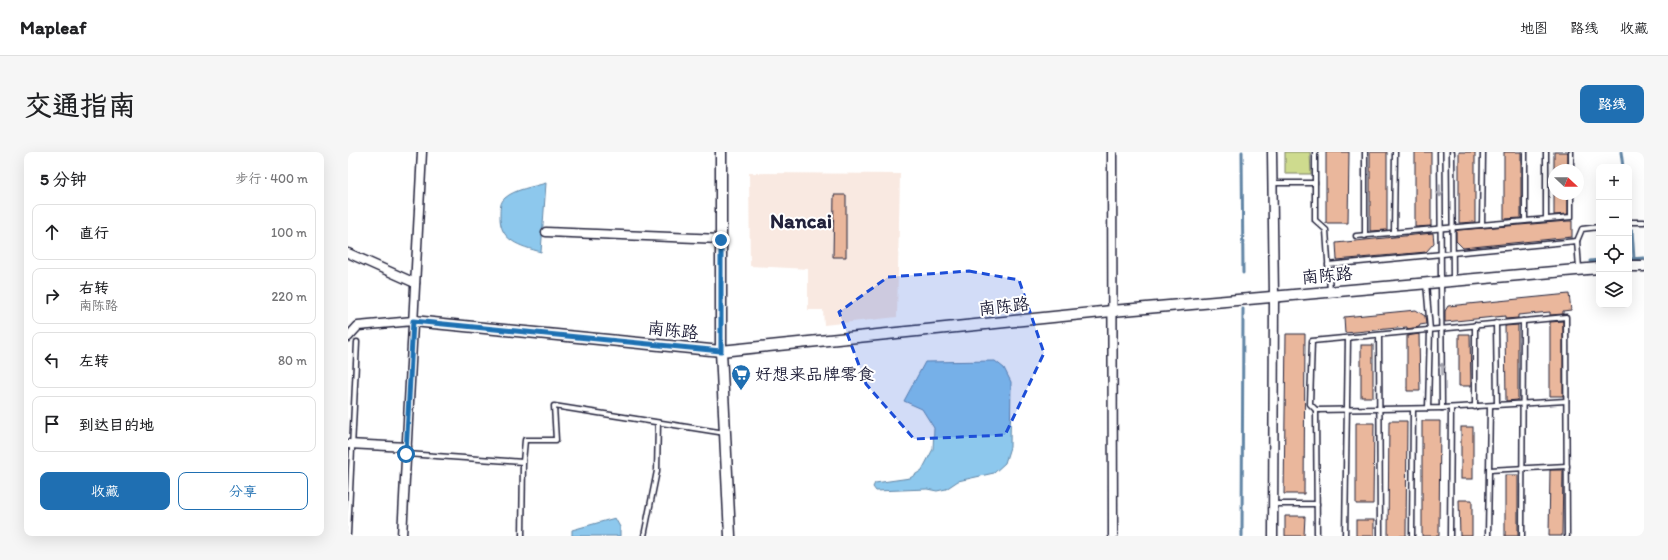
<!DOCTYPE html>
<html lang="zh">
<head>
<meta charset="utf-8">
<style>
	body { margin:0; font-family:Itim,"LXGW WenKai TC",sans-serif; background:#f6f6f6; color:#202124 }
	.controls { position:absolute; right:12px; top:12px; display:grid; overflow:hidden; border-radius:8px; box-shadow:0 4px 16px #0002 }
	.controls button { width:36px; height:36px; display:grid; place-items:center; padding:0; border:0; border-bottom:1px solid #e0e0e0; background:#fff; color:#202124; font:20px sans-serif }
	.compass { position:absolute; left:1200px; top:12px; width:36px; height:36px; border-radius:50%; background:#fff; box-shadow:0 4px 16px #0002; rotate:112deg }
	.stop { position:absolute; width:12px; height:12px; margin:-9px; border:3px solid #1f6fb2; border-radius:50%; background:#fff }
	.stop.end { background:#1f6fb2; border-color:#fff; box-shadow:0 1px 4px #0008 }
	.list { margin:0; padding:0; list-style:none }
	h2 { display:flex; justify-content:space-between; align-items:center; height:52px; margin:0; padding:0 16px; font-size:17px }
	h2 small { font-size:13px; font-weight:400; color:#757577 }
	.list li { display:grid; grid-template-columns:26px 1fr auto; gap:12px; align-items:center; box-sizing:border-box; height:56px; margin:0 8px 8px; padding:0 8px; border:1px solid #e0e0e0; border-radius:8px }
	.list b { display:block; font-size:15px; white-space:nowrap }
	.list p { margin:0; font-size:13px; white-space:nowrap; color:#757577 }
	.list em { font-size:13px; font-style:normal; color:#757577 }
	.actions { display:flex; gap:8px; padding:12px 16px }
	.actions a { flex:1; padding:9px 0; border:1px solid #1f6fb2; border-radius:8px; text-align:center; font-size:14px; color:#1f6fb2 }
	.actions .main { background:#1f6fb2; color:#fff }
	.icon { flex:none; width:22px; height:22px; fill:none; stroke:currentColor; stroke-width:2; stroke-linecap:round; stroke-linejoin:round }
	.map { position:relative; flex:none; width:1296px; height:384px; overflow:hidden; border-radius:8px }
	header { display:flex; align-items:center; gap:24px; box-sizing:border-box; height:56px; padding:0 20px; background:#fff; border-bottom:1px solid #e0e0e0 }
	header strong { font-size:19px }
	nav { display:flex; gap:22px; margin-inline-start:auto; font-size:14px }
	.intro { display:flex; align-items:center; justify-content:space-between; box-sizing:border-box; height:96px; padding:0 24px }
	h1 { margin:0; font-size:28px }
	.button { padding:10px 18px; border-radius:8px; background:#1f6fb2; color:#fff; font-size:14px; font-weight:700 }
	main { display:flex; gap:24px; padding:0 24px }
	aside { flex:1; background:#fff; border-radius:8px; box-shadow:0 4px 16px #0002 }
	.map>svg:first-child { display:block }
	.built { fill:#f9e9e1 }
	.green { fill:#cedb8e; stroke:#787e64 }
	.water { fill:#8dc8ed; stroke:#6286a6 }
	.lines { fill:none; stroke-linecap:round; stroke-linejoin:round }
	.stream { stroke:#6286a6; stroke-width:3 }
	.building { fill:#eab79c; stroke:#22223b }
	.service-casing { stroke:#22223b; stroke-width:7 }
	.minor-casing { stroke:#22223b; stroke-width:11 }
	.tertiary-casing { stroke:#22223b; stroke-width:13 }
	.service { stroke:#fff; stroke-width:4 }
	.minor { stroke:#fff; stroke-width:8 }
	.tertiary { stroke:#fff; stroke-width:10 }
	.oneway { stroke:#9c9ca7 }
	.route { stroke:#1f6fb2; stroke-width:5 }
	.marked { fill:#1d4ed8; fill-opacity:0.2; stroke:#1d4ed8; stroke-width:3; stroke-dasharray:8 5; stroke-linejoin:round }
	.labels { text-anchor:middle; stroke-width:4; stroke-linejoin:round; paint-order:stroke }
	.street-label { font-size:17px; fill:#22223b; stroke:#fff }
	.poi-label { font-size:17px; fill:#22223b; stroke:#fff; text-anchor:start }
	.district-label { font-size:21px; font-weight:bold; fill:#22223b; stroke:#fff }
</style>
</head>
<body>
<header>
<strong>Mapleaf</strong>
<nav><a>地图</a><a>路线</a><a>收藏</a></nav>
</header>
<div class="intro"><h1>交通指南</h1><a class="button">路线</a></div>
<main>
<aside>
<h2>5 分钟<small>步行 · 400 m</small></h2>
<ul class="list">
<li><svg class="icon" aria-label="ahead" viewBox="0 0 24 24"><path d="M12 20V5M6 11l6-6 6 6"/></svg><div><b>直行</b></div><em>100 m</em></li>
<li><svg class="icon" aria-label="right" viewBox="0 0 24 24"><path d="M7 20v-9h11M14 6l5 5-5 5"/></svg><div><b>右转</b><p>南陈路</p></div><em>220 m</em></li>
<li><svg class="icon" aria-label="left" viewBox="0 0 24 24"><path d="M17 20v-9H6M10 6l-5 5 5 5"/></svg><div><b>左转</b></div><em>80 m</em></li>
<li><svg class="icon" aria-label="arrive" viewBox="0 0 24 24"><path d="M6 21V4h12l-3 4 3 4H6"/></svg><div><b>到达目的地</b></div></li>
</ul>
<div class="actions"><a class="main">收藏</a><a>分享</a></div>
</aside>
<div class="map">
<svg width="1296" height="384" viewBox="0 0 1296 384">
	<rect width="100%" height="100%" fill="#fff"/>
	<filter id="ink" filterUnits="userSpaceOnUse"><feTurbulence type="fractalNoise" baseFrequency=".025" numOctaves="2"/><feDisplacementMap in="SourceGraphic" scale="8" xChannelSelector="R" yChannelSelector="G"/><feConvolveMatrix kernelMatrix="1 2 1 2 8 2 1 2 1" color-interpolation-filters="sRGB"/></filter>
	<g filter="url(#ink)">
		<!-- built -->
		<polygon class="built" points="401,21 552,22 549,165 476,173 475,158 460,158 460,117 402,114"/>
		<!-- green -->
		<polygon class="green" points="937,0 962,0 963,22 937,22"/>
		<!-- water -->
		<g class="water">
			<path d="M198 31 193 100C172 94 151 89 152 63 152 57 152 50 157 46 167 37 185 35 198 31Z"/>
			<polygon points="647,209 656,216 663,230 662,295 657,311 646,321 610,329 598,337 589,339 579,337 528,339 525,335 527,331 562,326 574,318 585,297 586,276 574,257 556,249 577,210"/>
			<polygon points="267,366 272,375 272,384 224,384 224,378"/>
		</g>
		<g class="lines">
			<!-- stream -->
			<g class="stream">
				<polyline points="894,0 895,121"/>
				<polyline points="1273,0 1275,15"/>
				<polyline points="1281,59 1281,63"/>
				<polyline points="1284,78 1286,107"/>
				<polyline points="1281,107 1296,106"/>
				<polyline points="1242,109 1251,108"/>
				<polyline points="894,384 895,157"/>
			</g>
		</g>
		<!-- building -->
		<g class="building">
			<polygon points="978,0 1001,0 1000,71 978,71"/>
			<polygon points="1022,0 1039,0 1039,78 1022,79"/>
			<polygon points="1067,0 1083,0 1083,74 1067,75"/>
			<polygon points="1111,0 1127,0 1127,70 1111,71"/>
			<polygon points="1156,0 1173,0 1173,66 1156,67"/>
			<rect x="1206" y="0" width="14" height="18"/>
			<polygon points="1206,42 1220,42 1220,62 1206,63"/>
			<polygon points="486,43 498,43 498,105 485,105"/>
			<polygon points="1220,69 1224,69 1224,85 1115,96 1108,89 1108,79 1111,78"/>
			<polygon points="1085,81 1086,91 1078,100 989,108 988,91"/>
			<polygon points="1221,142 1223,158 1215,159 1215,162 1202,163 1202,160 1170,163 1170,166 1157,167 1157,164 1097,170 1097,159 1100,154"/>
			<polygon points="1068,158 1077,164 1078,172 1072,173 1071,175 1059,177 1059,175 997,181 996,165"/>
			<polygon points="1215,169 1215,244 1202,244 1202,170"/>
			<polygon points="1170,173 1170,248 1158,249 1157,174"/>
			<polygon points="938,182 957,182 956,342 936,342"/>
			<polygon points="1071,182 1072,239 1059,239 1059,184"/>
			<polygon points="1111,182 1122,182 1123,234 1111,234"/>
			<rect x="1013" y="193" width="12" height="52"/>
			<polygon points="1041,269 1059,269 1058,384 1040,384"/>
			<polygon points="1074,269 1092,269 1091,384 1074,384"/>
			<polygon points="1008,271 1026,271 1025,352 1008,352"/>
			<rect x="1113" y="275" width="12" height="52"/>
			<polygon points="1202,318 1215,318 1214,384 1201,384"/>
			<rect x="1157" y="323" width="13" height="61"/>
			<polygon points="1111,348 1124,348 1124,384 1112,384"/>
			<polygon points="937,364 957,364 956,384 937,384"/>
			<rect x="1008" y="368" width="18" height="16"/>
		</g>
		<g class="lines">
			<defs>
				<g id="service">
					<polyline points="967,0 967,68 978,78 982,139"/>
					<polyline points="1092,0 1094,256"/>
					<polyline points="1104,0 1105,128"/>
					<polyline points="1223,18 1223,0"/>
					<polyline points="925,31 967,31"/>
					<polyline points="1198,67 1198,0"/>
					<polyline points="1177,69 1177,0"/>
					<polyline points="1281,70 1296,70"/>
					<polyline points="1134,73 1135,0"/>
					<polyline points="1046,81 1047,0"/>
					<polyline points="1008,84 1223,65 1223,42"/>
					<polyline points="1017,84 1017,0"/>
					<polyline points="1229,89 1234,77 1251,75"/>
					<polyline points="980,113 1229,89 1231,116"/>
					<polyline points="1078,131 1082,178 1080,256"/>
					<polyline points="1148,171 1149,253"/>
					<polyline points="1127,173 1127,255"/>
					<polyline points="1031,183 1032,384"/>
					<polyline points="968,258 962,252 964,189 1218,165 1219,384"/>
					<polyline points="59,302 175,310"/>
					<polyline points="1141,318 1219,314"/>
					<polyline points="925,352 969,352"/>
					<polyline points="0,382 9,190"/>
					<polyline points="174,384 175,310 177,288 208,288 206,254 377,281"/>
					<polyline points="296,384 309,319 310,271"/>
					<polyline points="969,384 968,258 1094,256 1218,249"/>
					<polyline points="997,384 1000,186"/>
					<polyline points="1064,384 1065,257"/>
					<polyline points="1102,384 1103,256"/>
					<polyline points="1140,384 1142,254"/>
					<polyline points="1174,384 1175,169"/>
				</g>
				<g id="minor">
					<polyline points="764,0 765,384"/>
					<polyline points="924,0 926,144 925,384"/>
					<polyline points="198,80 373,87"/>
					<polyline points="0,101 67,131"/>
					<polyline points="0,185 10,174 65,169"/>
					<polyline points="0,292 59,295"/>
					<polyline points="54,384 74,0"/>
				</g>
				<g id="tertiary">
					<polyline points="373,0 373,199 382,384"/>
					<polyline points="1281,114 1296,114"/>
					<polyline points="65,169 373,199 764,159 1251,116"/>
				</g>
			</defs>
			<!-- service casing -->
			<use href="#service" class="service-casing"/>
			<!-- minor casing -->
			<use href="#minor" class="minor-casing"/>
			<!-- tertiary casing -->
			<use href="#tertiary" class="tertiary-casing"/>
			<!-- service -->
			<use href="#service" class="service"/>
			<!-- minor -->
			<use href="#minor" class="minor"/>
			<!-- tertiary -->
			<use href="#tertiary" class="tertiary"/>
		</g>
		<!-- one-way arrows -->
		<defs><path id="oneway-shaft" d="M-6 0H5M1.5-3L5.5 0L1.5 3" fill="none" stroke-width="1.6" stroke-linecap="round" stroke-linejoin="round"/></defs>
		<g class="oneway">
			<use href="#oneway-shaft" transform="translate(1092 39) rotate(89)"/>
			<use href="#oneway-shaft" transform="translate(1094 217) rotate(-91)"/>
		</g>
	</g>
	<g class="lines" filter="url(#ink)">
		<!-- route -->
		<polyline class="route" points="58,302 65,169 373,199 373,88"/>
	</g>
	<!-- marked area -->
	<path class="marked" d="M621 119 671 128 696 201 657 283 566 287 518 232 491 160 540 125Z"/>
	<!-- icons -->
	<defs>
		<symbol id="supermarket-pin" viewBox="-11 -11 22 30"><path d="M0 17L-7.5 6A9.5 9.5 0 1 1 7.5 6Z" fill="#1f6fb2" stroke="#fff"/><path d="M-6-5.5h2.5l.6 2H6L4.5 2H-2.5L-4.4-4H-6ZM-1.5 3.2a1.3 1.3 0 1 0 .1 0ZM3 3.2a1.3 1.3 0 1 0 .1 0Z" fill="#fff"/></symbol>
	</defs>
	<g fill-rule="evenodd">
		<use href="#supermarket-pin" x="382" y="211" width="22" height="30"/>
	</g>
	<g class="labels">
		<!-- street labels -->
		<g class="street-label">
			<text transform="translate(979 123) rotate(-5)" y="6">南陈路</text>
			<text transform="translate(656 154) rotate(-6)" y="6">南陈路</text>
			<text transform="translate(325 178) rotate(6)" y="6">南陈路</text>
		</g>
		<!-- poi labels -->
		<g class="poi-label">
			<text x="407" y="228">好想来品牌零食</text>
		</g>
		<!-- district labels -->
		<g class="district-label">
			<text x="453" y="76">Nancai</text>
		</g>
	</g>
</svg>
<div class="controls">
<button>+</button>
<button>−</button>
<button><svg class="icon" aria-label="locate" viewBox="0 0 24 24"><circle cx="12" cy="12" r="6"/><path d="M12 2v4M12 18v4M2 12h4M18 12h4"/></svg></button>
<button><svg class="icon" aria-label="layers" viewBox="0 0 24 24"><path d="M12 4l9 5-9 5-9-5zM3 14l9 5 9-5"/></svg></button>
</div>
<svg class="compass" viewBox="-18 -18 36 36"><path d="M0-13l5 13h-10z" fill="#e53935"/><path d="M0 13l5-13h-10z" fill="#757577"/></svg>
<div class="stop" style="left:58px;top:302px"></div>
<div class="stop end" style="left:373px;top:88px"></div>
</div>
</main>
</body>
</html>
